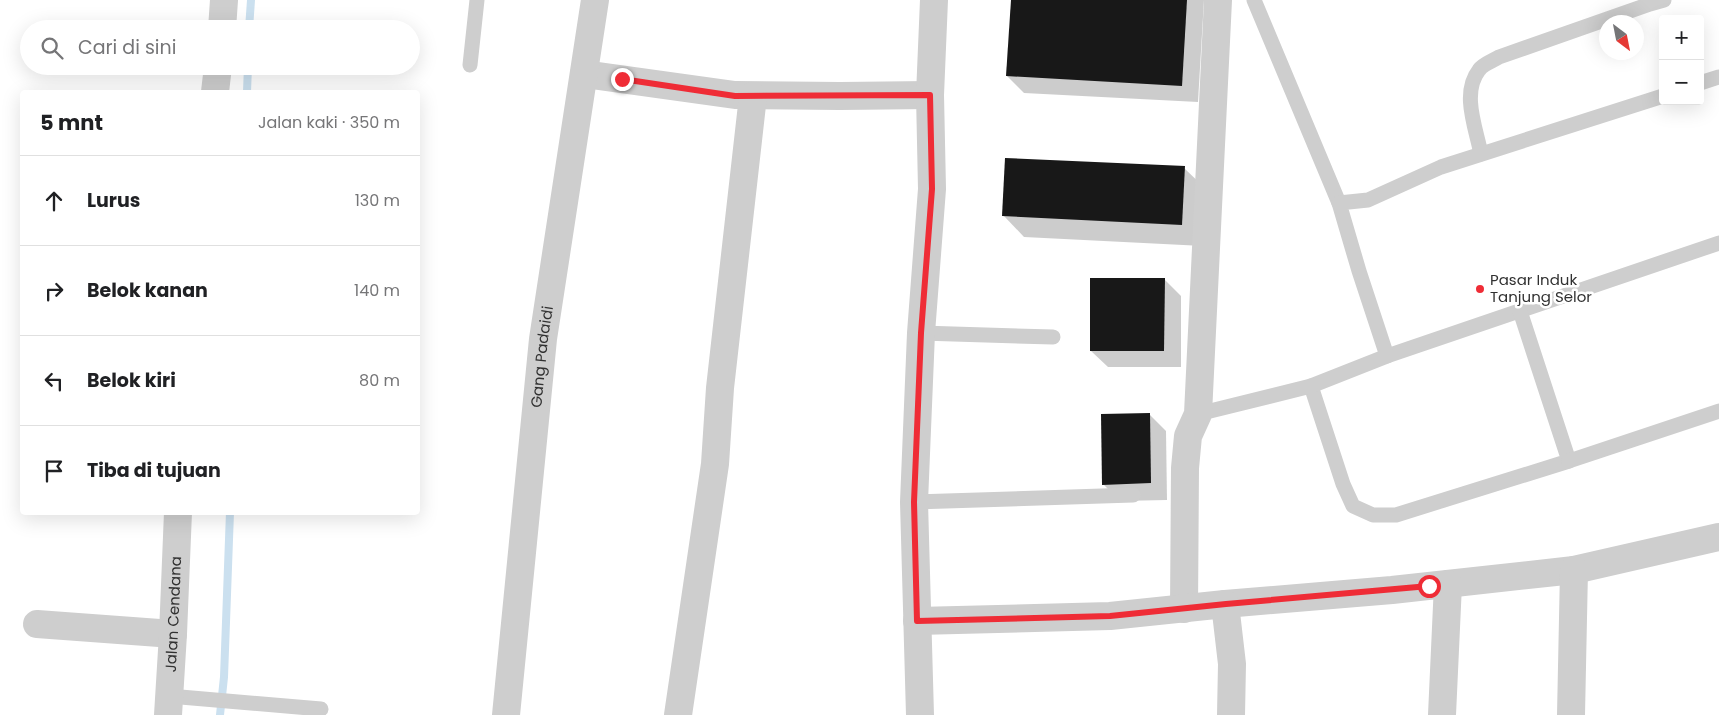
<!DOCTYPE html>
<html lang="id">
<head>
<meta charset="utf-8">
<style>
	body { margin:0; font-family:Poppins,sans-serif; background:#f6f6f6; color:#202124 }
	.controls { position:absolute; right:15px; top:15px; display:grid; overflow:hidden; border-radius:5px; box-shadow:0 5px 20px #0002 }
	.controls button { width:45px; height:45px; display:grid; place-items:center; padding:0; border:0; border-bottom:1px solid #e0e0e0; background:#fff; color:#202124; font:25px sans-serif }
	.compass { position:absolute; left:1599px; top:15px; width:45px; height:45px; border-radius:50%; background:#fff; box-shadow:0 5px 20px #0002; rotate:148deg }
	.stop { position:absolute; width:15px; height:15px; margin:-11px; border:4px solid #ef2c36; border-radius:50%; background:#fff }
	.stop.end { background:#ef2c36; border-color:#fff; box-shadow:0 1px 5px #0008 }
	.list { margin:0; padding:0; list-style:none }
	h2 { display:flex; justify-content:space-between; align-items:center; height:65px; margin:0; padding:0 20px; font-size:21px }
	h2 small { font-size:16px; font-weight:400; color:#757577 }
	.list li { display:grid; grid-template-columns:32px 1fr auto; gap:15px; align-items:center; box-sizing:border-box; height:90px; padding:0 20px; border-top:1px solid #e0e0e0 }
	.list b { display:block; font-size:19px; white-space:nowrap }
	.list em { font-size:16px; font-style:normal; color:#757577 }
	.icon { flex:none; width:28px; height:28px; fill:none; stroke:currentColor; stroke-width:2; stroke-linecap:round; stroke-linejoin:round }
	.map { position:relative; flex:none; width:1719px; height:715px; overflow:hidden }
	.search { position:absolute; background:#fff; box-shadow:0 5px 20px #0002; left:20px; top:20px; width:400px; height:55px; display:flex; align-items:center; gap:12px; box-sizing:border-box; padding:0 18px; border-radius:28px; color:#757577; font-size:19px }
	.panel { position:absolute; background:#fff; box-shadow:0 5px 20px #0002; left:20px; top:90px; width:400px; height:425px; border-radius:5px }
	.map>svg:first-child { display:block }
	.shadow { fill:#0003 }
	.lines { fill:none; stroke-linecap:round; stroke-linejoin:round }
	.stream { stroke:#cbe0ef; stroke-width:8 }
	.building { fill:#181818 }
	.service { stroke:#cecece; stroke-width:15 }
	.minor { stroke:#cecece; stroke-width:28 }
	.route { stroke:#ef2c36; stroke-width:6 }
	.poi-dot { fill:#ef2c36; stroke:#fff; stroke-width:2 }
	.labels { text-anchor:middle; stroke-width:5; stroke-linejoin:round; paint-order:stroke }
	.poi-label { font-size:15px; fill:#313131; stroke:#fff; text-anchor:start }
	.street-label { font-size:15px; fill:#313131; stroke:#fff }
</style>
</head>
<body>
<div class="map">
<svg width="1719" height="715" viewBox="0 0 1719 715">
	<rect width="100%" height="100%" fill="#fff"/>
	<!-- shadow -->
	<g class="shadow">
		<polygon points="1012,0 1204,0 1198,102 1024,93 1007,76"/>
		<polygon points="1184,168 1206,189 1203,246 1024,237 1003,215"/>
		<polygon points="1164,279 1181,296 1181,367 1108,367 1091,351"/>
		<polygon points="1149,414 1166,431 1167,500 1120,501 1103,484"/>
	</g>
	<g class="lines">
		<!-- stream -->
		<g class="stream">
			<polyline points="249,29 251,0"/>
			<polyline points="247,92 248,66"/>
			<polyline points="220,715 224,677 230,512"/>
		</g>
	</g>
	<!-- building -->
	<g class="building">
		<polygon points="1011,0 1187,0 1182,86 1006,76"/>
		<polygon points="1005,158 1185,166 1182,225 1002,216"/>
		<polygon points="1090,278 1165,278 1164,351 1090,351"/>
		<polygon points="1150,413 1151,483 1102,485 1101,414"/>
	</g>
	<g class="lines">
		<!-- service -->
		<g class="service">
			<polyline points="1254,0 1339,203"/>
			<polyline points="470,65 477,0"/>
			<polyline points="1700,83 1719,77"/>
			<path d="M1481 154C1476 128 1461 93 1479 70 1483 64 1493 61 1499 57L1650 4 1664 0"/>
			<polyline points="921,333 1053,337"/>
			<polyline points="1387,356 1719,243"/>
			<polyline points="1311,386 1343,484 1353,506 1373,515 1396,515 1569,461 1520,311"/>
			<polyline points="1198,414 1311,386 1387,356 1359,271 1339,203 1368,200 1441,167 1663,96"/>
			<polyline points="1569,461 1719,411"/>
			<polyline points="914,502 1133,495"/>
			<polyline points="169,696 321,709"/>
		</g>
		<!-- minor -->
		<g class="minor">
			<polyline points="222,29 224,0"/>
			<polyline points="584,74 735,95 840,96 930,95"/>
			<polyline points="215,92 218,66"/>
			<polyline points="1225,604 1392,590 1574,570 1719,537"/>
			<polyline points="1184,609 1185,468 1188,436 1198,414 1218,0"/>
			<polyline points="917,621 1110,616 1225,604 1232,664 1231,715"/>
			<polyline points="37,624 173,634"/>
			<path id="s1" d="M168 715 173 634 178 512"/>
			<path id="s2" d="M506 715 543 339 595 0"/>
			<polyline points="678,715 715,464 720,388 753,96"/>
			<polyline points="920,715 914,502 921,333 932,189 930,95 934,0"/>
			<polyline points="1442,715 1448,584"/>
			<polyline points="1571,715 1574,570"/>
		</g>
	</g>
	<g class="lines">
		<!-- route -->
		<polyline class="route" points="622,79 735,96 930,95 932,189 921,333 914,502 917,621 1110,616 1226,604 1429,586"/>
	</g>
	<!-- markers -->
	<circle class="poi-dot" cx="1480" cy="289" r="5"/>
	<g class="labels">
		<!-- poi labels -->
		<g class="poi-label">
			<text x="1490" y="285">Pasar Induk<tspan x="1490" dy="17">Tanjung Selor</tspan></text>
		</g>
		<!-- street labels -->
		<g class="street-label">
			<text dy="5" stroke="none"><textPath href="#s2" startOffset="360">Gang Padaidi</textPath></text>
			<text dy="5" stroke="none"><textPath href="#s1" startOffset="101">Jalan Cendana</textPath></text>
		</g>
	</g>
</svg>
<div class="controls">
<button>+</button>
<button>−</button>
</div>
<svg class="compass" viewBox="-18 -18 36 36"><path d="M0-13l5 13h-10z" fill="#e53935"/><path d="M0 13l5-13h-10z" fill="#757577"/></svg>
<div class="stop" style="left:1429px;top:586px"></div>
<div class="stop end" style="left:622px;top:79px"></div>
<div class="search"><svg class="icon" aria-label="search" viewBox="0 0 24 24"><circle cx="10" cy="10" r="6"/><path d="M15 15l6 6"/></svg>Cari di sini</div>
<section class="panel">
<h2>5 mnt<small>Jalan kaki · 350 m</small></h2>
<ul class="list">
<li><svg class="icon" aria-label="ahead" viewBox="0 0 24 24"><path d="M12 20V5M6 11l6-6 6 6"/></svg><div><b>Lurus</b></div><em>130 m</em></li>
<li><svg class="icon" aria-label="right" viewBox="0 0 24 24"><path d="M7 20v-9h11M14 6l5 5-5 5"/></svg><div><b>Belok kanan</b></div><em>140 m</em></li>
<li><svg class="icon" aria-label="left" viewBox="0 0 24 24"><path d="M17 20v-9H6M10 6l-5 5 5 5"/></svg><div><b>Belok kiri</b></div><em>80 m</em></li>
<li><svg class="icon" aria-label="arrive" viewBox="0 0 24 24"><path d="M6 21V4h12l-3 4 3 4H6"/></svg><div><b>Tiba di tujuan</b></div></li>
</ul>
</section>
</div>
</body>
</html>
